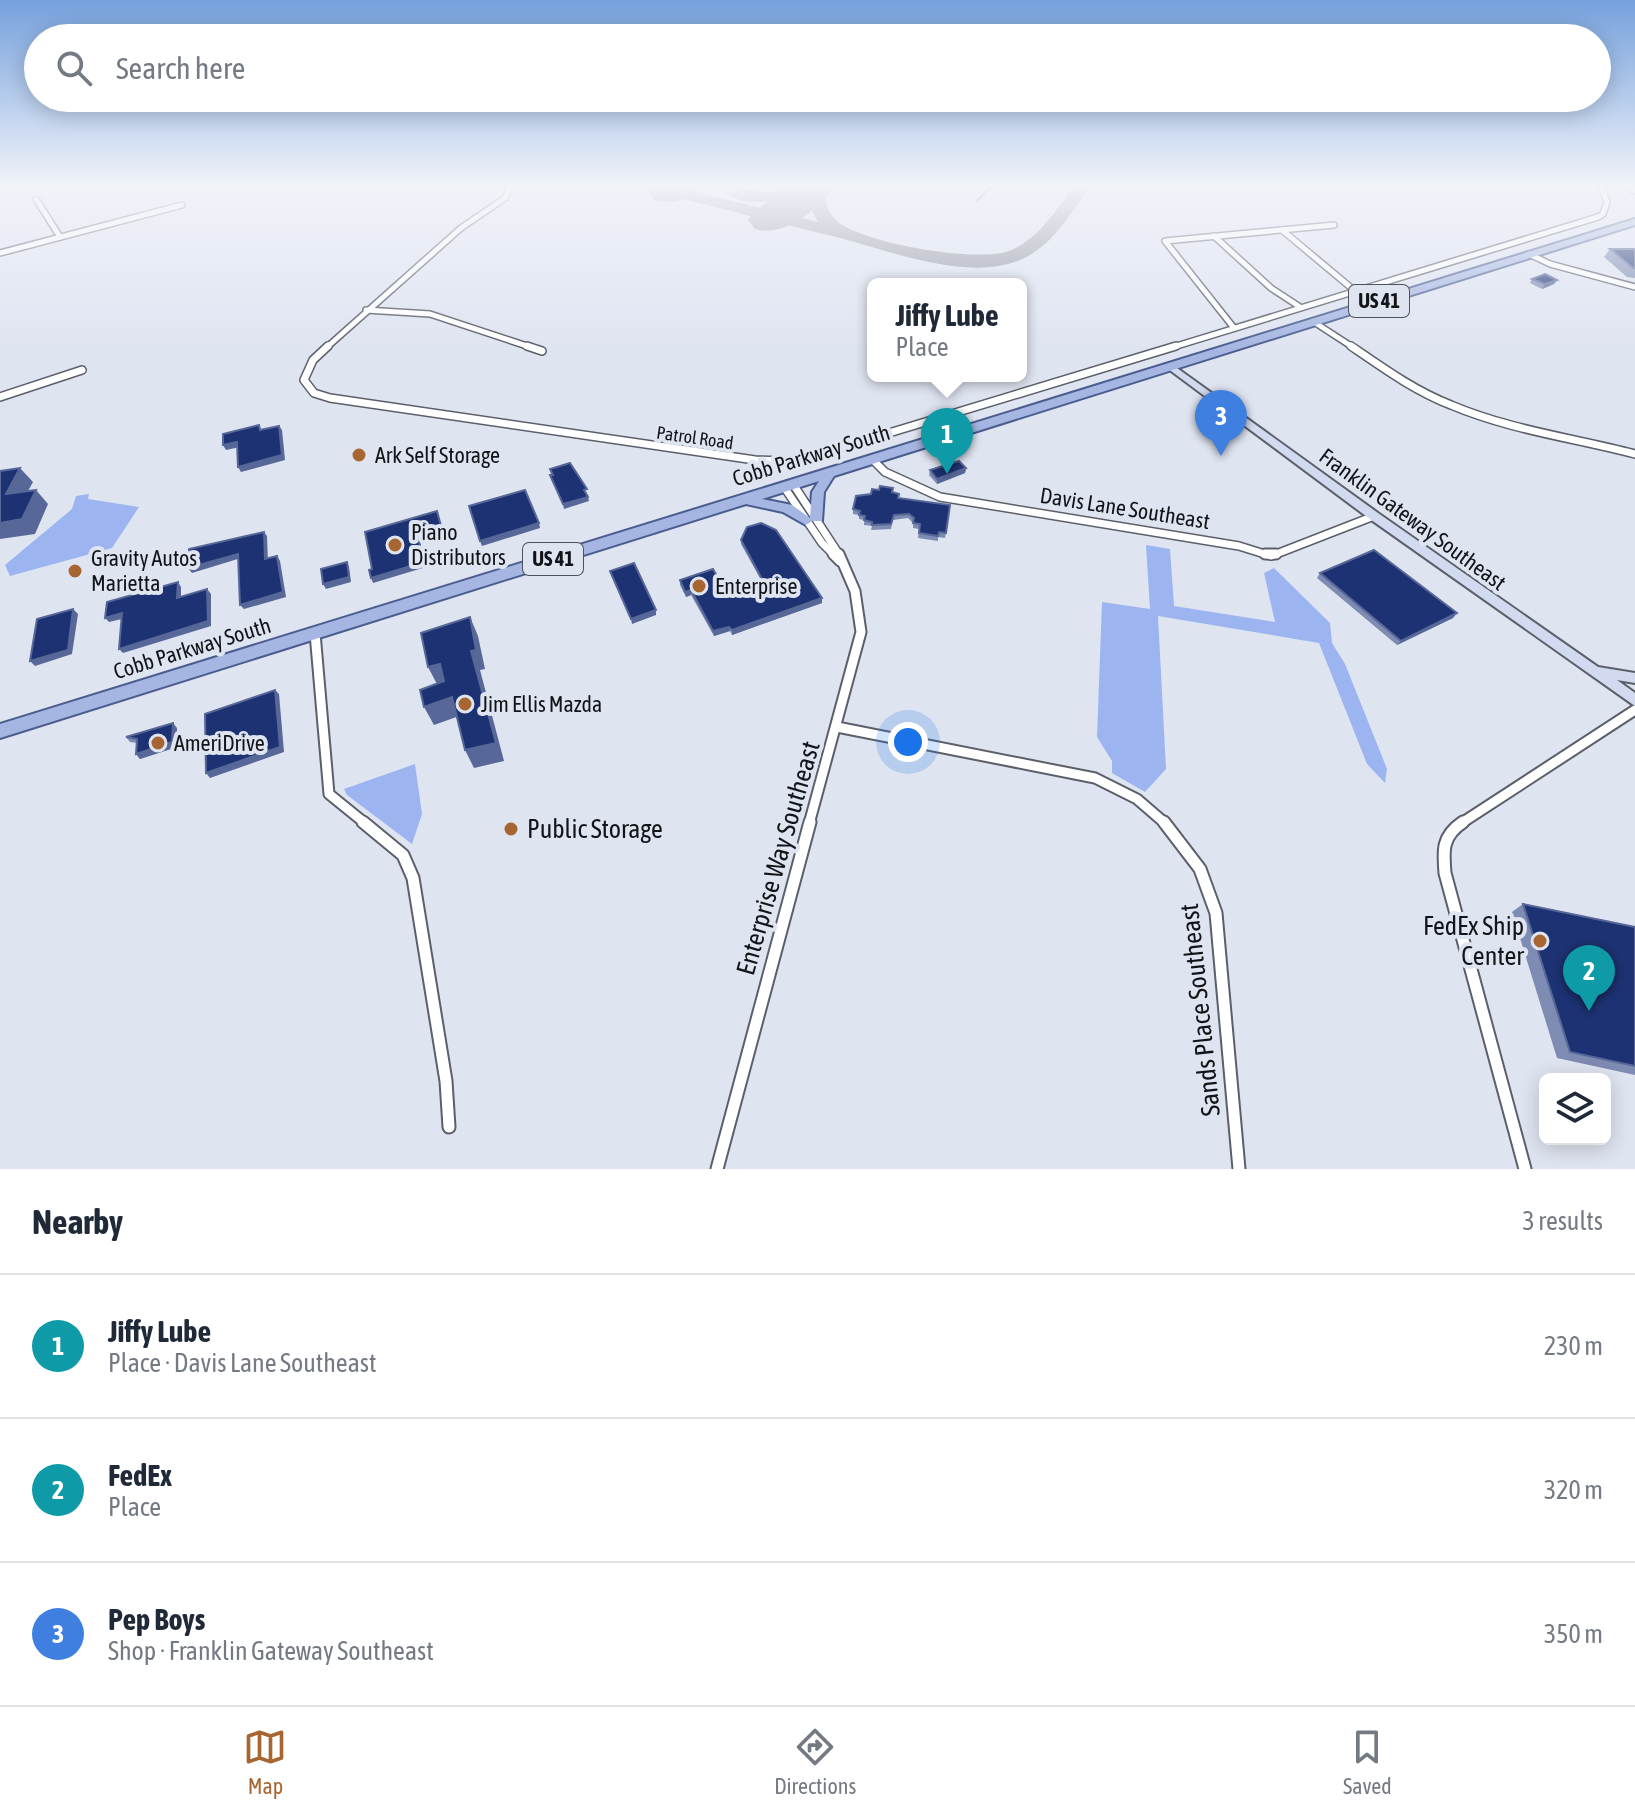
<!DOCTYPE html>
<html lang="en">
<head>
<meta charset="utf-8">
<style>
	body { margin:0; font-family:"Asap Condensed",sans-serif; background:#f2f2f3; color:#1f2937 }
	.controls { position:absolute; right:24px; bottom:24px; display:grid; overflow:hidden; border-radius:12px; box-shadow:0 4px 20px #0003 }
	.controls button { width:72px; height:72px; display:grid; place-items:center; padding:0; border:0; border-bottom:2px solid #e0e1e3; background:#fff; color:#1f2937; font:40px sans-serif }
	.you { position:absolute; left:908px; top:742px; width:28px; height:28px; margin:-20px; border:6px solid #fff; border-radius:50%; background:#1a73e8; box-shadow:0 0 0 12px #1a73e833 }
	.badge { display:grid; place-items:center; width:52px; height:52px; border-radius:50%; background:#a76631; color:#fff; font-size:26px; font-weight:700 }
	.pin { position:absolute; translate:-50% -66px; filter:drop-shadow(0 2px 4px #0008) }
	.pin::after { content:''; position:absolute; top:42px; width:28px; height:24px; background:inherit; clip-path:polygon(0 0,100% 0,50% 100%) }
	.popup { position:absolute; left:867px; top:278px; width:160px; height:104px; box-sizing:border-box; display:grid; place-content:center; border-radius:12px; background:#fff; filter:drop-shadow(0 2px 6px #0005); font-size:26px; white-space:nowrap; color:#747a83 }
	.popup b { font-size:30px; color:#1f2937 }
	.popup::after { content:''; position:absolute; left:50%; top:100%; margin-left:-16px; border:16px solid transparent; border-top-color:#fff }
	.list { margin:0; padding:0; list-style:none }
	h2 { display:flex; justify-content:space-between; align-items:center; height:104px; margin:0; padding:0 32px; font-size:34px }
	h2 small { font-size:26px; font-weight:400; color:#747a83 }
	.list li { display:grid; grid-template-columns:52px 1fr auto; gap:24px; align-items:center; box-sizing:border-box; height:144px; padding:0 32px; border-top:2px solid #e0e1e3 }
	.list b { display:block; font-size:30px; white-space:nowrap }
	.list p { margin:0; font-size:26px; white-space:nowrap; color:#747a83 }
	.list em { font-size:26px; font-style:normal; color:#747a83 }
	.icon { flex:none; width:44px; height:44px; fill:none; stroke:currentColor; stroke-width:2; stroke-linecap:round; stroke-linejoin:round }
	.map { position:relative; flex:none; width:1635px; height:1169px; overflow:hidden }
	.search { position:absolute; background:#fff; box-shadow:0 4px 20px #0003; left:24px; right:24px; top:24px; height:88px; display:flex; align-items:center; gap:20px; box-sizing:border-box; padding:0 28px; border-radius:44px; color:#747a83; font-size:30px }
	.sheet { height:536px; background:#fff }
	nav { display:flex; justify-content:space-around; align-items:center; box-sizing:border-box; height:112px; border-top:2px solid #e0e1e3; background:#fff; font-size:22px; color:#747a83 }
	nav a { display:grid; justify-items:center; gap:4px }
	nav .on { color:#a76631 }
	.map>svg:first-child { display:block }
	.green { fill:#9cb5f1 }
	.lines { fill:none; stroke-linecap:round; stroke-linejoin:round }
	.stream { stroke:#4f6397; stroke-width:2 }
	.taxiway { fill:#9498a2; fill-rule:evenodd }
	.runway { fill:#9498a2; fill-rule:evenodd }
	.street-far3-casing { stroke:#5a5f69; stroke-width:8 }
	.street-far2-casing { stroke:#5a5f69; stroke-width:10 }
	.street-far1-casing { stroke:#5a5f69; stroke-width:13 }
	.street-casing { stroke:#5a5f69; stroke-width:15 }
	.secondary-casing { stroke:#5a5f69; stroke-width:4 }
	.primary-casing { stroke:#4b5d8e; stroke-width:4 }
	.street-far3 { stroke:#fff; stroke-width:5 }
	.street-far2 { stroke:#fff; stroke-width:7 }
	.street-far1 { stroke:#fff; stroke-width:9 }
	.street { stroke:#fff; stroke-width:11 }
	.secondary { fill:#d2daf0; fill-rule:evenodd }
	.primary { fill:#a5b6e2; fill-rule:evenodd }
	.wall { fill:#7e8bb2 }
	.shaded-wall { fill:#576798 }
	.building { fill:#1d3272; stroke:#576798; stroke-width:2 }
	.poi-dot { fill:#a76631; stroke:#dfe4f1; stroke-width:3 }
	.labels { text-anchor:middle; stroke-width:8; stroke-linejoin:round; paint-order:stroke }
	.far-street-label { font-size:18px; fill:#121418; stroke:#dfe4f1 }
	.shield { fill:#dfe4f1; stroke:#505259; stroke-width:2 }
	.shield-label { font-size:20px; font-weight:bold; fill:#121418 }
	.poi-label { font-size:22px; fill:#121418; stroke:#dfe4f1; text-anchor:start }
	.street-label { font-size:22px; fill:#121418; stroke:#dfe4f1 }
	.near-poi-label { font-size:26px; fill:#121418; stroke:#dfe4f1; text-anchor:start }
	.near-street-label { font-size:26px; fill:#121418; stroke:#dfe4f1 }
</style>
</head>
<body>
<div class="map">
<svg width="1635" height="1169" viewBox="0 0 1635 1169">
	<rect width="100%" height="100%" fill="#dfe4f1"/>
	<!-- green -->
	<g class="green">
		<polygon points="89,494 88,499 139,507 112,548 10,576 5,565 72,509 76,496"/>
		<polygon points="1146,545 1170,549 1174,606 1275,622 1264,573 1274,568 1330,623 1332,643 1345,664 1387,769 1385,783 1367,764 1319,643 1158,616 1166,769 1145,792 1112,773 1112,761 1097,737 1102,602 1150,609"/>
		<polygon points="415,764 422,814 412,844 347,795 344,789"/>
	</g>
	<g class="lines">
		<!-- stream -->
		<polyline class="stream" points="977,201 992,186"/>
		<!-- taxiway -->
		<path class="taxiway" d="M642 186H670L818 222 810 207V191C788 198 747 210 729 194L737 189 772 192 792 186H827C824 198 826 211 836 220 859 243 978 263 1009 251 1039 239 1055 211 1074 186H1090C1070 214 1053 246 1020 260 964 283 884 248 828 235 767 220 706 205 644 189Z"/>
		<!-- runway -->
		<g class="runway">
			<path d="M652 186H697C686 202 673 204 654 200L648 191Z"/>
			<path d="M788 186H834C817 211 785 237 755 229L748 220 755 211Z"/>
		</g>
		<defs>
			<g id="street-far3">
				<polyline points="1625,186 1635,191"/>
				<polyline points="36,199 60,237"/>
				<polyline points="1282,230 1355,291"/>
				<polyline points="1214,236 1271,288 1300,307"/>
				<polyline points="0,253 182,205"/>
				<polyline points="1529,254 1550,264 1635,287"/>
				<polyline points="366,310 430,314 533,348"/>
				<polyline points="1314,322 1354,348"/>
				<polyline points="1234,328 1165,241 1334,225"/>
				<polyline points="326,348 461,228 505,198 511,186"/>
				<polyline points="1170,348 1598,217 1603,214 1607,202 1601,186"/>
			</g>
			<g id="street-far2">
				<polyline points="328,346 313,360 304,380 314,393 330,398 755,460 785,461 813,456 1176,346"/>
				<polyline points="527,346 542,351"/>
				<path d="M1351 346C1383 368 1415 391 1451 405 1510 430 1574 438 1635 454"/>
				<polyline points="0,397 82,370"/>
				<polyline points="872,459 885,472 940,497 1239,546 1271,556 1374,516"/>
				<polyline points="793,484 840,556"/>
				<polyline points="784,487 822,543 835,556"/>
			</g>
			<g id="street-far1">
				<polyline points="833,554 840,561"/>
				<polyline points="1265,554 1276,554"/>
				<polyline points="315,633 329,794 366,824"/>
				<polyline points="837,727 1095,778 1137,799 1166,824"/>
				<polyline points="809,824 861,632 855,591 839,554"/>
				<polyline points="1460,824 1635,710"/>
			</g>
			<g id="street">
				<polyline points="363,822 403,855 413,878 446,1081 449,1127"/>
				<polyline points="1164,822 1200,869 1216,913 1239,1169"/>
				<path d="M1463 822C1442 836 1443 850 1445 873L1525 1169"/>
				<polyline points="717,1169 810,822"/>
			</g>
			<polygon id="secondary" points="1170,363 1378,513 1598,667 1635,673 1635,683 1617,680 1635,693 1635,706 1370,519 1167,368 1165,366"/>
			<path id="primary" d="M1635 219V225L834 476 824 492 822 521H812L806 525 783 512 746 504 0 738V724ZM819 481 812 492 810 518 792 505 762 499Z"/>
		</defs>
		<!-- street-far3 casing -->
		<use href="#street-far3" class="street-far3-casing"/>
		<!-- street-far2 casing -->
		<use href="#street-far2" class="street-far2-casing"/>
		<!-- street-far1 casing -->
		<use href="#street-far1" class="street-far1-casing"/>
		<!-- street casing -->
		<use href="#street" class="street-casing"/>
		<!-- secondary casing -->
		<use href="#secondary" class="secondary-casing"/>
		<!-- primary casing -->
		<use href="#primary" class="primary-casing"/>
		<!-- street-far3 -->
		<use href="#street-far3" class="street-far3"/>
		<!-- street-far2 -->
		<use href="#street-far2" class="street-far2"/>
		<!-- street-far1 -->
		<use href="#street-far1" class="street-far1"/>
		<!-- street -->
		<use href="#street" class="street"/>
		<!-- secondary -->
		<use href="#secondary" class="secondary"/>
		<!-- primary -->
		<use href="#primary" class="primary"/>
	</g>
	<!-- wall -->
	<g class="wall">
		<polygon points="1610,249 1635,249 1635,278 1627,277 1604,257"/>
		<polygon points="1532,279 1557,280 1554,284 1542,289 1530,283"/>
		<polygon points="966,468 965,473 937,484 929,475 930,470"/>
		<polygon points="892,492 898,498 950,505 945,538 938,537 938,541 918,538 919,529 913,528 913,523 908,518 893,520 891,529 871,530 872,526 864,525 864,520 859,519 859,515 853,514 853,509"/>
		<polygon points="741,540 822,598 822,603 732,635 730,631 714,636 691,595 686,597 680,585 680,580 726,592 761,580 741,544"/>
		<polygon points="1320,573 1453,618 1397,645 1317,578"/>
		<polygon points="177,728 177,747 140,759 136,754 137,743 130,742 126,737"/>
		<polygon points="1523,904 1635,927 1635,1075 1557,1058 1512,912"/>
	</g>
	<!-- shaded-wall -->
	<g class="shaded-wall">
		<polygon points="1557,280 1554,284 1542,289 1545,284"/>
		<polygon points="279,426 282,430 285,460 241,472 238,467"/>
		<polygon points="237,442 240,447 226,450 223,445"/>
		<polygon points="20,468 33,482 18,509 6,494"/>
		<polygon points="966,468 965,473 937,484 937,479"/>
		<polygon points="36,490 48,504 35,534 0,539 0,523"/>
		<polygon points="588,497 589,501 564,509 563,504"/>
		<polygon points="437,511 443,530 419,538 426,567 373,583 371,578"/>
		<polygon points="539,523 540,528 482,546 480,541"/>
		<polygon points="264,532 267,536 268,564 265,559"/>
		<polygon points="238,554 241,558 192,573 188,568"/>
		<polygon points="277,556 280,561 286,597 244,609 240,605"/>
		<polygon points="347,562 349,567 351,582 326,589 323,584"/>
		<polygon points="178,582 181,587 181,602 177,598"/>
		<polygon points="207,589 211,594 211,626 123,653 119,649"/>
		<polygon points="691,590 691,595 686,597 685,592"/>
		<polygon points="822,598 822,603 732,635 732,630"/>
		<polygon points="73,609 78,614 72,654 35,666 30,661"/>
		<polygon points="656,610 656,615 632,624 631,619"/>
		<polygon points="122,613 126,618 109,622 105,618"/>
		<polygon points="1457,613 1453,618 1397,645 1401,641"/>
		<polygon points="470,617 478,636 485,669 480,670 504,761 474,768 465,750 471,651"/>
		<polygon points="729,627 730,631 714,636 713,631"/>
		<polygon points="440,664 449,682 438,686 428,667"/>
		<polygon points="275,690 279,694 284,752 210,778 206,773"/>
		<polygon points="452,697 462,715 434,725 424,707"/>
		<polygon points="173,723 177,728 177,747 140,759 136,754"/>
	</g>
	<!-- building -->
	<g class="building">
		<polygon points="1610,249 1635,249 1635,268 1633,268"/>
		<polygon points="1545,274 1557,280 1545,284 1532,279"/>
		<polygon points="259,425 260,430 279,426 282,455 238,467 237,442 223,445 223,434"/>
		<polygon points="959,461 966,468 937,479 930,470"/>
		<polygon points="570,463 587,489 584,490 588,497 563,504 550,475 553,475 550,469"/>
		<polygon points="20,468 6,494 36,490 22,519 0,523 0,471"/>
		<polygon points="880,486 893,488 892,492 899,494 898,498 950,505 946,533 939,532 938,536 919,533 920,524 913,523 914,518 909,514 894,515 891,524 872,525 872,522 864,520 865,516 859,515 860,511 853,509 856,496 871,494 872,489 879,490"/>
		<polygon points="525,490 539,523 480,541 469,506"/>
		<polygon points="437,511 441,526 417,533 424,562 371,578 369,570 372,569 365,532"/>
		<polygon points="761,523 776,530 822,598 732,630 729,627 713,631 691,590 685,592 680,580 713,569 726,592 762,579 741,540 747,527"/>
		<polygon points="264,532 265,559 277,556 283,592 240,605 238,554 188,568 189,549"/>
		<polygon points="1374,550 1457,613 1401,641 1320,573"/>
		<polygon points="347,562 349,577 323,584 321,569"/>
		<polygon points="634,563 656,610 631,619 610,571"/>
		<polygon points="178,582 177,598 207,589 208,621 119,649 122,613 105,618 107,602"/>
		<polygon points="73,609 68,650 30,661 37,619"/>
		<polygon points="470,617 476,650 471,651 496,743 465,750 452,697 424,707 420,690 444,681 440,664 428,667 421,633"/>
		<polygon points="275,690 280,747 206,773 205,714"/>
		<polygon points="173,723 172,742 136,754 137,739 126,737"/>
		<polygon points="1523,904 1635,927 1635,1066 1570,1052"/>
	</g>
	<!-- sky -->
	<linearGradient id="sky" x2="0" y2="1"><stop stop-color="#75a1dd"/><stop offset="0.53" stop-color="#f1f3f9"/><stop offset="1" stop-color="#f1f3f9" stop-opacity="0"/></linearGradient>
	<rect width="1635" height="350" fill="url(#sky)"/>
	<!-- markers -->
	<g class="poi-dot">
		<circle cx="359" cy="455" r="8"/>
		<circle cx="395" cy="545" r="8"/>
		<circle cx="75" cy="571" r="8"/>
		<circle cx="699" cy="586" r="8"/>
		<circle cx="465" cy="704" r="8"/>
		<circle cx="158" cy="743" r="8"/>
		<circle cx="511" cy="829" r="8"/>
		<circle cx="1540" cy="941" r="8"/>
	</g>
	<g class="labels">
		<!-- far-street labels -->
		<g class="far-street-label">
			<text transform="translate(695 438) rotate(8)" y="6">Patrol Road</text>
		</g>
		<!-- shield labels -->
		<g class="shield">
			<rect x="1349" y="285" width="60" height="32" rx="6"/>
			<rect x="523" y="543" width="60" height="32" rx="6"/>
		</g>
		<g class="shield-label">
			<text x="1379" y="308">US 41</text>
			<text x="553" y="566">US 41</text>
		</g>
		<!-- poi labels -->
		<g class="poi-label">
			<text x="375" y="463">Ark Self Storage</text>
			<text x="411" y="540">Piano<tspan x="411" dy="25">Distributors</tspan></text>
			<text x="91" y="566">Gravity Autos<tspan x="91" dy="25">Marietta</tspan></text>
			<text x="715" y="594">Enterprise</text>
			<text x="481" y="712">Jim Ellis Mazda</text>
			<text x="174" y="751">AmeriDrive</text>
		</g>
		<!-- street labels -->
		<g class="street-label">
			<text transform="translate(811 455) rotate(-17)" y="8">Cobb Parkway South</text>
			<text transform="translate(1125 508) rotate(9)" y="8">Davis Lane Southeast</text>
			<text transform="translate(1413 519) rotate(36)" y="8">Franklin Gateway Southeast</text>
			<text transform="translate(192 648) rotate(-17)" y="8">Cobb Parkway South</text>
		</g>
		<!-- near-poi labels -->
		<g class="near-poi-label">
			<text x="527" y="838">Public Storage</text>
			<text x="1524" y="935" text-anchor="end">FedEx Ship<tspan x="1524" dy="30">Center</tspan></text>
		</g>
		<!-- near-street labels -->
		<g class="near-street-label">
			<text transform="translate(778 858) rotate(-74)" y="9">Enterprise Way Southeast</text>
			<text transform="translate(1200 1010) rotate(-96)" y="9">Sands Place Southeast</text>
		</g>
	</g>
</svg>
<div class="controls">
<button><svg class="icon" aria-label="layers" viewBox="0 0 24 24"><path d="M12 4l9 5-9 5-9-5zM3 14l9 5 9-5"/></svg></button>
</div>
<div class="you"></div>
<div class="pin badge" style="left:947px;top:474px;background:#0f9aa8">1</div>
<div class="popup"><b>Jiffy Lube</b>Place</div>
<div class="pin badge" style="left:1589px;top:1011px;background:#0f9aa8">2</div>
<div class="pin badge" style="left:1221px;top:456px;background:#3f7fe0">3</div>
<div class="search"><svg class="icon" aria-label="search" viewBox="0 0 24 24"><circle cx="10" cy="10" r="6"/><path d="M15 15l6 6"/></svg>Search here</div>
</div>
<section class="sheet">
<h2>Nearby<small>3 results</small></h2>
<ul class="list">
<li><span class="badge" style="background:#0f9aa8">1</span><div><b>Jiffy Lube</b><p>Place · Davis Lane Southeast</p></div><em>230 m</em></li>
<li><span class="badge" style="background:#0f9aa8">2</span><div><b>FedEx</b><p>Place</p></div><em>320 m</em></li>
<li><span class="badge" style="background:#3f7fe0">3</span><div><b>Pep Boys</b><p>Shop · Franklin Gateway Southeast</p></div><em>350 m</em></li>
</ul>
</section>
<nav>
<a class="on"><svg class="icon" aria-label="map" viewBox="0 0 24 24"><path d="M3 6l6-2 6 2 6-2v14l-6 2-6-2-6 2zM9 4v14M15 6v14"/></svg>Map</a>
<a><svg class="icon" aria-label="directions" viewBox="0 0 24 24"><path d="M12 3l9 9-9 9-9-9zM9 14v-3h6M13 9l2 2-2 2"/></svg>Directions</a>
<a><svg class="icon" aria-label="saved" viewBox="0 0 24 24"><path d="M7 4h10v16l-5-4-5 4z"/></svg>Saved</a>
</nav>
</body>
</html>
